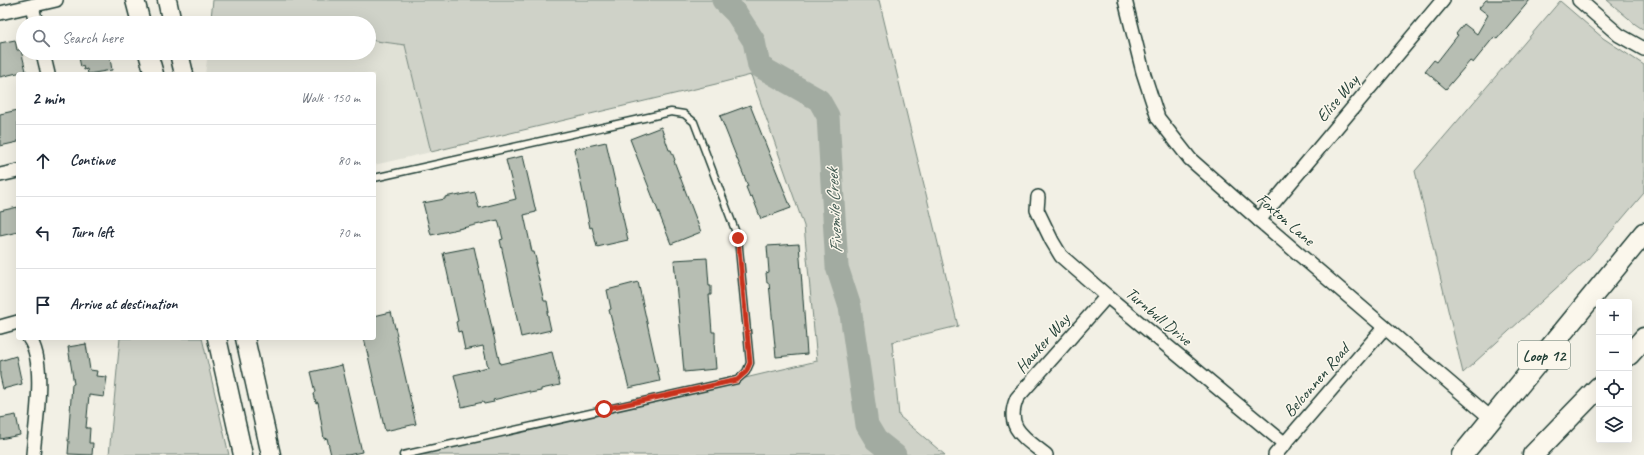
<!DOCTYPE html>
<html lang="en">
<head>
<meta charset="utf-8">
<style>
	body { margin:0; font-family:Caveat,sans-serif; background:#f2f2f3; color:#1f2937 }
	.controls { position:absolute; right:12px; bottom:12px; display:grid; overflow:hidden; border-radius:4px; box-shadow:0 4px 16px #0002 }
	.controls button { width:36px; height:36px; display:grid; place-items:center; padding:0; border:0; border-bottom:1px solid #e0e1e3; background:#fff; color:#1f2937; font:20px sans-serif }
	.stop { position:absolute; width:12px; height:12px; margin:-9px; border:3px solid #c8321e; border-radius:50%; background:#fff }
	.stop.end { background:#c8321e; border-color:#fff; box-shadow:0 1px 4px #0008 }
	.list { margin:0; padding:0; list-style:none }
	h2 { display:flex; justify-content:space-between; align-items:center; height:52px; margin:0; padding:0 16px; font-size:17px }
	h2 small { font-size:13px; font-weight:400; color:#747a83 }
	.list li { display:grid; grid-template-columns:26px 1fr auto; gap:12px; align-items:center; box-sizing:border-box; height:72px; padding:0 16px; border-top:1px solid #e0e1e3 }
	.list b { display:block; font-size:15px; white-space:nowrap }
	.list em { font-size:13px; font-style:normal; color:#747a83 }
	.icon { flex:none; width:22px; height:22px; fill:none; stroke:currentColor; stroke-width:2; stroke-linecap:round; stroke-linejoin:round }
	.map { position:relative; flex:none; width:1644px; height:455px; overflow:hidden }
	.search { position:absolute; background:#fff; box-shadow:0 4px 16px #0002; left:16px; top:16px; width:360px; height:44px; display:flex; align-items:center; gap:10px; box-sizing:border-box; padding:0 14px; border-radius:22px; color:#747a83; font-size:15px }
	.panel { position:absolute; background:#fff; box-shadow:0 4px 16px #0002; left:16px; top:72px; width:360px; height:268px; border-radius:4px }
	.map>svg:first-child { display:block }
	.built { fill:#e0e1d6 }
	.green { fill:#cfd2c8; stroke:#77887e }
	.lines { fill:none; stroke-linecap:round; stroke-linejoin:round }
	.river { stroke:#a2aba1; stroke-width:23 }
	.building { fill:#b7beb3; stroke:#1f3d34 }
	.lane-casing { stroke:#1f3d34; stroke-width:9 }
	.street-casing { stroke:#1f3d34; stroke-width:16 }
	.secondary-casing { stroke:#1f3d34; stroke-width:21 }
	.primary-casing { stroke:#1f3d34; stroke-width:23 }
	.lane { stroke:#fbf7ec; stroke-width:6 }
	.street { stroke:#fbf7ec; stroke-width:13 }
	.secondary { stroke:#fbf7ec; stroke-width:18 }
	.primary { stroke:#fbf7ec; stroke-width:20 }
	.route { stroke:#c8321e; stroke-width:5 }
	.labels { text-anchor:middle; stroke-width:3; stroke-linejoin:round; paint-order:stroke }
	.shield { fill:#fbf7ec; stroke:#61756b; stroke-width:1 }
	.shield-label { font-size:16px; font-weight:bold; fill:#1f3d34 }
	.street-label { font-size:17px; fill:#1f3d34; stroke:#fbf7ec }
	.water-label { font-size:18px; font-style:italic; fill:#465e55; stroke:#fbf7ec }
</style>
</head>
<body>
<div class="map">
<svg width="1644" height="455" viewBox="0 0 1644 455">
	<rect width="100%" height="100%" fill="#f2f0e5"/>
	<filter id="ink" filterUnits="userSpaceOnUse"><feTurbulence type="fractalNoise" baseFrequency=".025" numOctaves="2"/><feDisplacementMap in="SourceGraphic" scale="8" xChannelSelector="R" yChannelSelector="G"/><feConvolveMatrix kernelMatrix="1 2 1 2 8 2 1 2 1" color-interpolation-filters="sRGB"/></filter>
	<g filter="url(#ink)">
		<!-- built -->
		<polygon class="built" points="369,40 405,45 431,152 374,165 374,74 205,74 208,53 369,53"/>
		<!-- green -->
		<g class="green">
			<polygon points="213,0 879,0 958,326 892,342 899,416 945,455 420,455 817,361 804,226 751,75 716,84 431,152 405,45 369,40 369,23 244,23 211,18"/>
			<polygon points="1607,0 1644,0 1644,30 1635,24"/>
			<polygon points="1560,1 1603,38 1644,65 1644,193 1587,260 1463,373 1415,171"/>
			<polygon points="120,338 202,338 229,455 109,455"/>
		</g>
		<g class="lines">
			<!-- river -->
			<polyline class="river" points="723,0 736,13 754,41 759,66 819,100 828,116 837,267 850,307 867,425 876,440 895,455"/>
		</g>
		<!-- building -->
		<g class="building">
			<polygon points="1486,0 1530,0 1497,39 1494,37 1473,63 1470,61 1446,89 1425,71 1434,60 1437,62 1458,35 1456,34 1464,24 1477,34 1488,15 1479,8"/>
			<polygon points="15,40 17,50 21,50 26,71 0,77 0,43"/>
			<polygon points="78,53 109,53 112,70 88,74 87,69 84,70 83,66 81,67"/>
			<polygon points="750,105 791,208 761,219 752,196 750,197 746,187 748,186 720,116"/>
			<polygon points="18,110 18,142 0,146 0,114"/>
			<polygon points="661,127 669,150 671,150 675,160 674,161 701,232 671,244 630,139"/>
			<polygon points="606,142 628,240 597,247 592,227 590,228 574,149"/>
			<polygon points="523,156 536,212 524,215 532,252 534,252 537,263 535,263 544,301 547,301 549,312 547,312 551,330 521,337 500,240 503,239 498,220 431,235 423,203 445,199 445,197 454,195 455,196 475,192 479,208 516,199 506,160"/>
			<polygon points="18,207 18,232 0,236 0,211"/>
			<polygon points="799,244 807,354 776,357 769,283 767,283 766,273 769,272 767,246"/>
			<polygon points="474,247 500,364 552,352 560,385 541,389 541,391 530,393 530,391 493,400 494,402 484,404 483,402 462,407 454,375 488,367 483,346 465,350 461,331 458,332 456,322 458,321 443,253"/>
			<polygon points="707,258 709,286 711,286 711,295 709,295 712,332 715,332 715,343 714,343 716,369 684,372 674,260"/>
			<polygon points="638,282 660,381 629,388 609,310 611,309 607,290"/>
			<polygon points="391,312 397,335 396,336 416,424 385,431 364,338 374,338 374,316"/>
			<polygon points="86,344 90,370 97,371 96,376 107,377 104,397 89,395 86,428 90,428 89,443 93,443 92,455 68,454 69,441 68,441 72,384 74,384 68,347"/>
			<polygon points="16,356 22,384 3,389 0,376 0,361"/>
			<polygon points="342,365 362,452 348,455 331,455 327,438 324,439 318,402 316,403 314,393 316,392 311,372"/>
			<polygon points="16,415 20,435 0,439 0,418"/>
		</g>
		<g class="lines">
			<defs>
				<polyline id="lane" points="374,178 671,112 684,114 694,122 738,238 750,363 746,372 737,380 403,455"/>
				<g id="street">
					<polyline points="1125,0 1143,72 1158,118 1190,159 1259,220 1492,419"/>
					<polyline points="1579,0 1619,35 1644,49"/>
					<polyline points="32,6 36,23"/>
					<polyline points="0,13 56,0"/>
					<polyline points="43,53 48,74"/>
					<polyline points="0,175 18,171"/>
					<polyline points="1038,197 1037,210 1052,241 1061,256 1107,296 1285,444"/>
					<polyline points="1259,220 1443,0"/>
					<polyline points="0,327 18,322"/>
					<path d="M29 338C47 362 35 426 33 455"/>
					<path d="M1046 455C1025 438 1004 428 1017 398L1107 296"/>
					<polyline points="1275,455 1384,328"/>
				</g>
				<g id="secondary">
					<polyline points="135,0 141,23"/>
					<polyline points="167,0 172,23"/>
					<polyline points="148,53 154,74"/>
					<polyline points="179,53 184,74"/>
					<polyline points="217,338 243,455"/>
					<polyline points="245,338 271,455"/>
				</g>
				<g id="primary">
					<polyline points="1629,355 1644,338"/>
					<polyline points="1462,455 1644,233"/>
					<polyline points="1533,455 1599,387"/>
				</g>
			</defs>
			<!-- lane casing -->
			<use href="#lane" class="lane-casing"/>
			<!-- street casing -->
			<use href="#street" class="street-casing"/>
			<!-- secondary casing -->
			<use href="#secondary" class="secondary-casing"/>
			<!-- primary casing -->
			<use href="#primary" class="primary-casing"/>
			<!-- lane -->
			<use href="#lane" class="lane"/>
			<!-- street -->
			<use href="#street" class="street"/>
			<!-- secondary -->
			<use href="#secondary" class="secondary"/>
			<!-- primary -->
			<use href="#primary" class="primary"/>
		</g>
	</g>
	<g class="lines" filter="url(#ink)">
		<!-- route -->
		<polyline class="route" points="604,409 737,380 746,372 750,363 738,238"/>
	</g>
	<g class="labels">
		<!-- shield labels -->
		<rect class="shield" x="1518" y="341" width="52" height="28" rx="3"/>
		<g class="shield-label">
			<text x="1544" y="361">Loop 12</text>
		</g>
		<!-- street labels -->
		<g class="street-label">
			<text transform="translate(1337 98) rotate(-50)" y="6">Elise Way</text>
			<text transform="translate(1286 219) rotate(41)" y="6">Foxton Lane</text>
			<text transform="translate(1159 316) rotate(40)" y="6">Turnbull Drive</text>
			<text transform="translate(1042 343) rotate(-49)" y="6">Hawker Way</text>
			<text transform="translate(1316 380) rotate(-49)" y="6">Belconnen Road</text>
		</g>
		<!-- water labels -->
		<g class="water-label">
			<text transform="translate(834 211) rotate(-93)" y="6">Fivemile Creek</text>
		</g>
	</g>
</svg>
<div class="controls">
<button>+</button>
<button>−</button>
<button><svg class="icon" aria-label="locate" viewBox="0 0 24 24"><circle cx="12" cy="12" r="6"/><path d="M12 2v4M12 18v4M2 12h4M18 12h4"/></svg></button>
<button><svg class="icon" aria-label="layers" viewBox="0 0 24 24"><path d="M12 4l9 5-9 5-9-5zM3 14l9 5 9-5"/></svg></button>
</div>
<div class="stop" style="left:604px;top:409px"></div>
<div class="stop end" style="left:738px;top:238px"></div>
<div class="search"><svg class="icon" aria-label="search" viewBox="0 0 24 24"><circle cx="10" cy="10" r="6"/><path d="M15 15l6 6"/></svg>Search here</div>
<section class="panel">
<h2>2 min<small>Walk · 150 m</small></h2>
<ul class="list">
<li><svg class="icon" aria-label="ahead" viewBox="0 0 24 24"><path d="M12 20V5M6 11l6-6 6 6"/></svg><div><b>Continue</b></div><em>80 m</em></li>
<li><svg class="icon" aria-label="left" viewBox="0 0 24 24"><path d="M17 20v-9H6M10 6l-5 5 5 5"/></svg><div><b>Turn left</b></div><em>70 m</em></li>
<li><svg class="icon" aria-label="arrive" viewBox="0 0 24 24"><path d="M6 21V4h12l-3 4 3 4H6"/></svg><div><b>Arrive at destination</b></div></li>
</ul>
</section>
</div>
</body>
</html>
